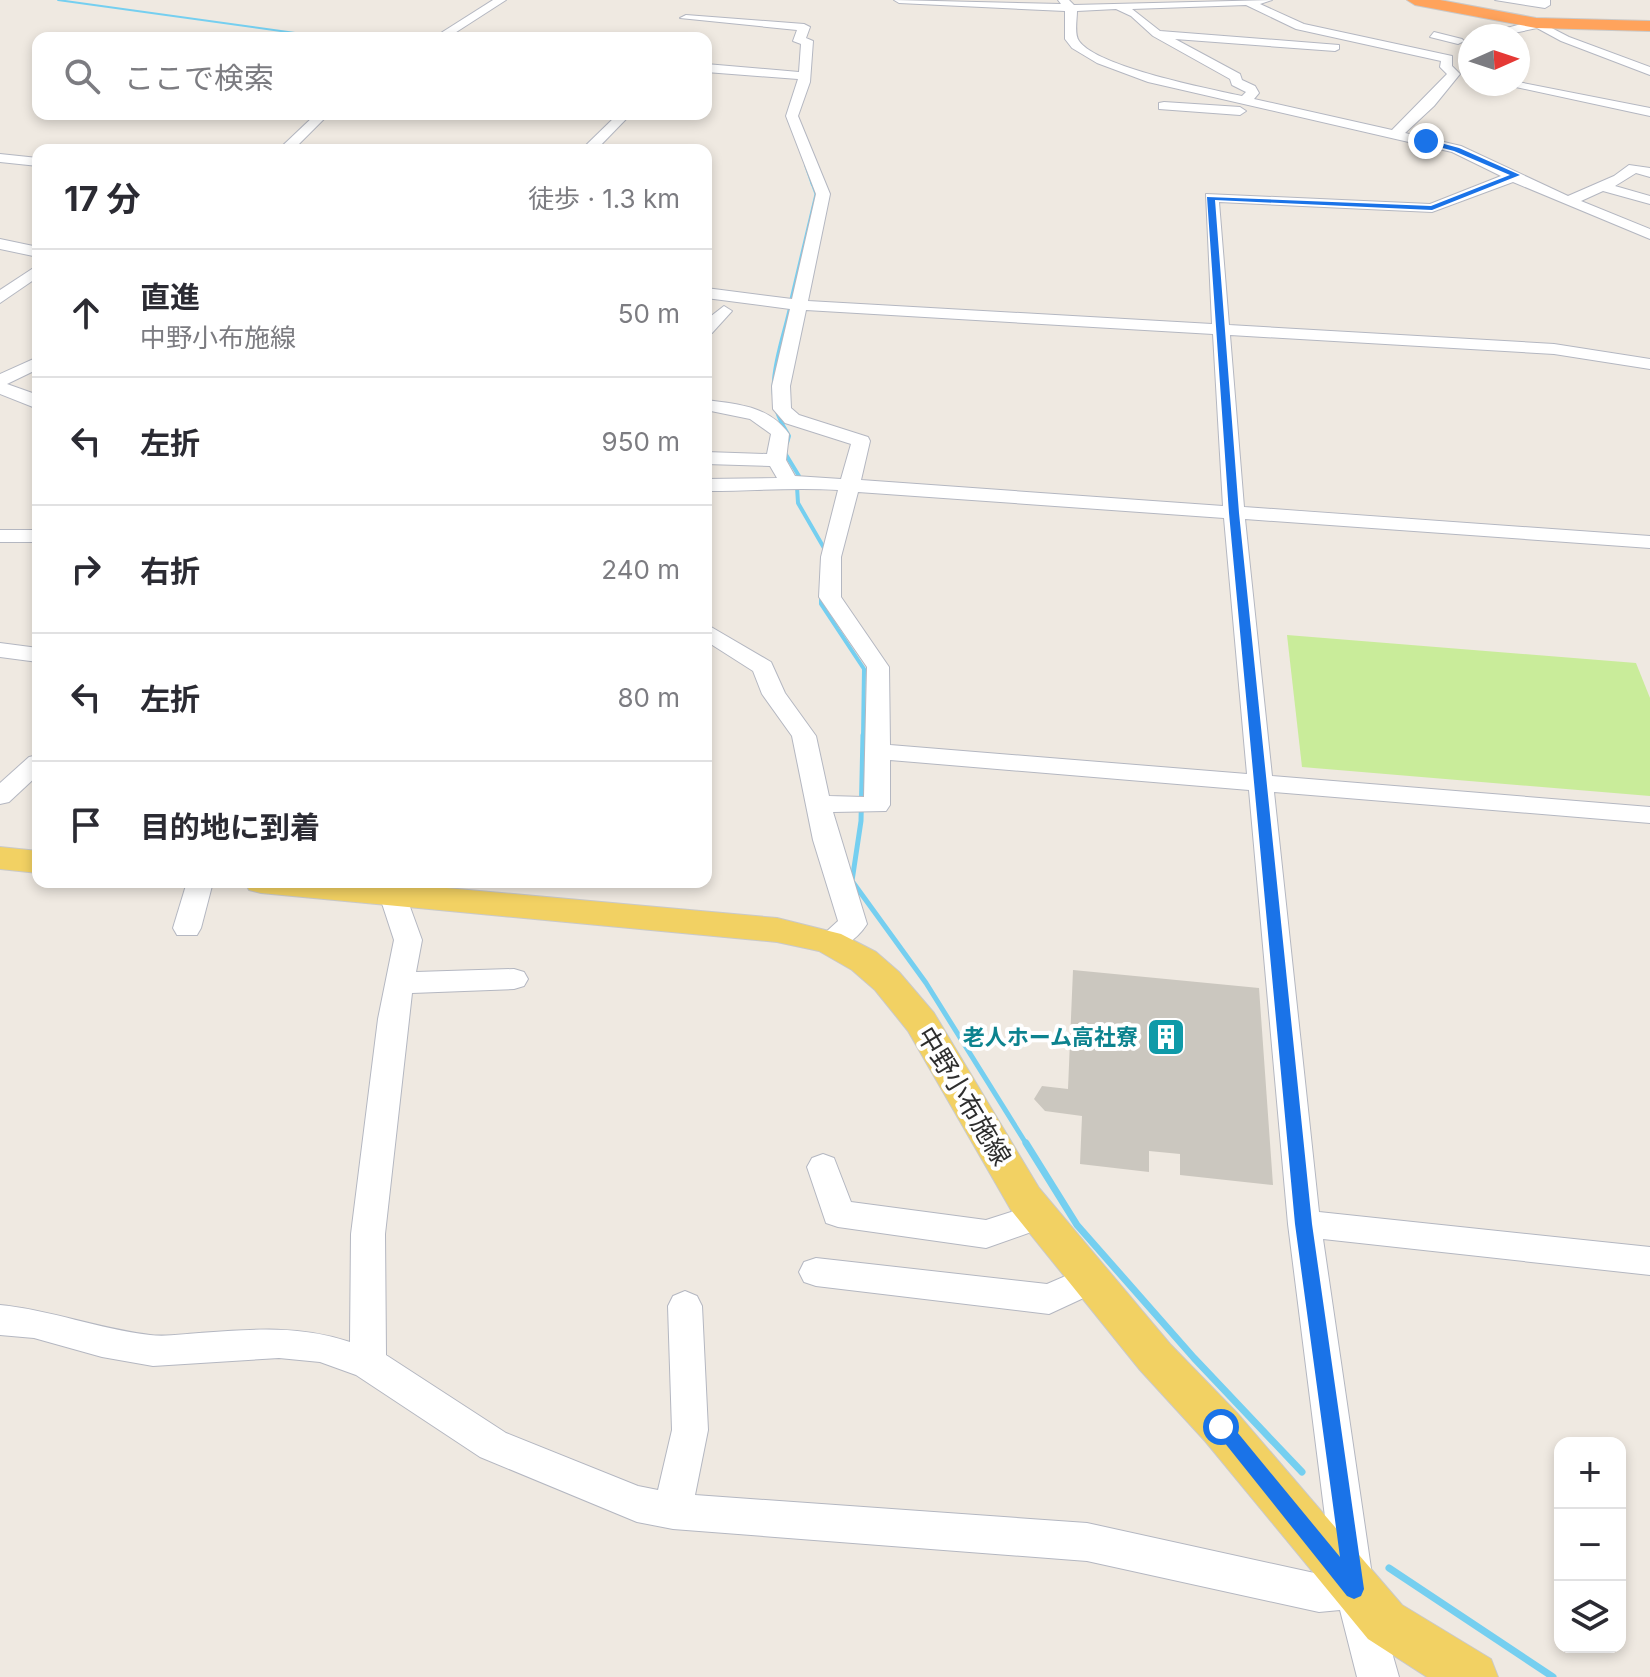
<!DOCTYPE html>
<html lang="ja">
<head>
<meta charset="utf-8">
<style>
	body { margin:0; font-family:Inter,"Noto Sans JP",sans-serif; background:#f7f7f7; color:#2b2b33 }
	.controls { position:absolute; right:24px; bottom:24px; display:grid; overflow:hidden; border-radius:16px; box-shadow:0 4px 12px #0003 }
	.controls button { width:72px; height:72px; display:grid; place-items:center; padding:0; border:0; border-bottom:2px solid #e1e1e2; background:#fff; color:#2b2b33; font:40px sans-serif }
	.compass { position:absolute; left:1458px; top:24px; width:72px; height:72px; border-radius:50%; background:#fff; box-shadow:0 4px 12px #0003; rotate:87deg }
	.stop { position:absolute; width:24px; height:24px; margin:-18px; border:6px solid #1a73e8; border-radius:50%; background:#fff }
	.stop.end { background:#1a73e8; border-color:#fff; box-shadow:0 2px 8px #0008 }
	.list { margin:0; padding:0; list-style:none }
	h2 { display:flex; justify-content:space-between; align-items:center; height:104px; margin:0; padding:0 32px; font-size:34px }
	h2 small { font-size:26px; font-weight:400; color:#7c7c81 }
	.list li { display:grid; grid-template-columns:52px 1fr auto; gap:24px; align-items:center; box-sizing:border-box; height:128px; padding:0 32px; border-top:2px solid #e1e1e2 }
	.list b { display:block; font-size:30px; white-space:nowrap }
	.list p { margin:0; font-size:26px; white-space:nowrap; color:#7c7c81 }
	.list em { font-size:26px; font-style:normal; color:#7c7c81 }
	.icon { flex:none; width:44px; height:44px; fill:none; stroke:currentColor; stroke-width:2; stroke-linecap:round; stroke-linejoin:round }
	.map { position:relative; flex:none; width:1650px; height:1677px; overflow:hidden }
	.search { position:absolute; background:#fff; box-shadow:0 4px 12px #0003; left:32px; top:32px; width:680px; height:88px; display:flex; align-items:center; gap:20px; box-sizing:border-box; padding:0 28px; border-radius:16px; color:#7c7c81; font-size:30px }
	.panel { position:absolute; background:#fff; box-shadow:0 4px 12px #0003; left:32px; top:144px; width:680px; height:744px; border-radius:16px }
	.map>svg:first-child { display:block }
	.pitch { fill:#c9ec9a }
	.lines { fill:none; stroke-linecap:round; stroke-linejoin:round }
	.stream-far4 { stroke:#75cff0; stroke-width:2 }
	.stream-far3 { stroke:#75cff0; stroke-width:3 }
	.stream-far2 { stroke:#75cff0; stroke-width:4 }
	.stream-far1 { stroke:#75cff0; stroke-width:5 }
	.stream { stroke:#75cff0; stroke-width:7 }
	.building { fill:#cbc7bf }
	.minor-casing { stroke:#b4b7c1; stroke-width:2 }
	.major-casing { stroke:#c9c9c9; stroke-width:2 }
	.highway-casing { stroke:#c9c9c9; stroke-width:2 }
	.minor { fill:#fff; fill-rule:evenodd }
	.major { fill:#f2d163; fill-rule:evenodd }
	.highway { fill:#ffa35c; fill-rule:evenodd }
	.route { fill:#1a73e8 }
	.labels { text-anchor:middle; stroke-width:8; stroke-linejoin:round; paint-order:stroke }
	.culture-label { font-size:22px; font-weight:bold; fill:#0d838f; stroke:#fff; text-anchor:end }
	.near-street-label { font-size:26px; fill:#2e2e2e; stroke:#fff }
</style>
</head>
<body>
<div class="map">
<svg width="1650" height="1677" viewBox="0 0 1650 1677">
	<rect width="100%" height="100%" fill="#efe9e1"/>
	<!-- pitch -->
	<polygon class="pitch" points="1287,635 1636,663 1650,698 1650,796 1302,767"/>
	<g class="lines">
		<!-- stream-far4 -->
		<g class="stream-far4">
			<polyline points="58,0 331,38"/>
			<polyline points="805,165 812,185"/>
		</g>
		<!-- stream-far3 -->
		<g class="stream-far3">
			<polyline points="791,299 816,194 812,183"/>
			<path d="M782 424C762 390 781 346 789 310"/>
		</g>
		<!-- stream-far2 -->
		<g class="stream-far2">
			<polyline points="781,422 789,436 787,443"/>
			<polyline points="785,453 799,476"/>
			<polyline points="797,487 798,503 824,548"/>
			<polyline points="821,594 821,604 864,669 863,737"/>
		</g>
		<!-- stream-far1 -->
		<polyline class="stream-far1" points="863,735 861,821 852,881 926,983 1027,1145"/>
		<!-- stream -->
		<g class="stream">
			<polyline points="1026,1143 1077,1225 1194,1358 1302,1472"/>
			<polyline points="1389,1568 1553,1677"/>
		</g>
	</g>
	<!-- building -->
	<polygon class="building" points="1073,970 1259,988 1273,1185 1180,1175 1180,1154 1149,1151 1149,1172 1080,1164 1082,1116 1045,1111 1034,1099 1042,1086 1068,1089"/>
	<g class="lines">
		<defs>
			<g id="minor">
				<polygon points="493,0 506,0 447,38 433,38"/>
				<path d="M894 0 1061 4 1058 0H1069L1074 5 1272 0 1260 4 1304 24 1452 56V66L1460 74 1434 106 1405 133 1461 146 1568 196 1614 176 1629 165 1650 168V177L1636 173 1615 186 1650 196V204L1603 191 1581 201 1650 229V239L1513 182 1432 212 1219 202 1229 325 1554 344 1650 359V369L1554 354 1230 335 1244 507 1650 536V548L1245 519 1272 776 1650 807V823L1274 792 1319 1212 1650 1247V1275L1323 1239 1374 1589 1399 1677H1357L1340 1610 1319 1612 1087 1561 673 1529 637 1522 480 1457 356 1375 320 1362 279 1358 153 1366 102 1357 34 1338 0 1335V1305C51 1310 99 1329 150 1335 166 1337 183 1334 199 1333 252 1329 300 1325 350 1342L351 1234 378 1019 394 940 375 882H401L422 940 416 972 514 969 524 972 528 979 524 986 514 989 412 993 385 1234 386 1355 506 1433 638 1486 658 1490 672 1430 668 1306 673 1296 685 1291 697 1296 702 1306 708 1430 695 1495 1087 1523 1319 1574 1332 1572 1288 1224 1249 790 890 760V805L886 811 833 812 867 924C857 940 837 954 819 949L815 942 838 921 813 840 792 736 762 694 753 671 706 641V624L771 662 785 693 816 736 829 796 864 797 867 667 819 597 821 557 838 490C794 487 751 491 706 491V479L777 478 770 466 706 464V452L767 454 771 434 750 419 706 410V400C738 404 769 406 789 434L786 460 795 476 841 479 851 444 785 423 773 409 772 386 790 309 706 298V288L792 299 816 194 786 116 798 79 706 72V64L799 72 801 44 793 41 797 30 680 18 686 15 804 24 810 27 806 38 813 41 810 82 798 116 830 194 808 301 1212 324 1206 194 1430 204 1501 176 1452 152 1148 82 1097 63 1072 48 1065 39V11L899 3ZM1246 5 1296 29 1441 61 1440 67 1447 74 1392 130 1254 99 1259 93 1255 86 1242 80 1240 74 1175 39 1335 51 1339 49V45L1160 31 1132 9ZM1116 9 1131 16 1153 36 1230 79 1232 85 1246 92 1242 96C1210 89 1097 67 1079 41 1074 35 1077 19 1077 11ZM806 310 1213 334 1223 506 861 480 870 441 868 437 799 415 791 408 790 386ZM858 492 1224 518 1247 774 890 745 889 667 841 597V557Z"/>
				<polygon points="1495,0 1550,0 1550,5 1545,8"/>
				<polygon points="1536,20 1569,37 1650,67 1650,75 1561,41 1537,28 1500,36 1477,36"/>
				<polygon points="1434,32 1462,39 1464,41 1458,44 1430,37"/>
				<polygon points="1518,82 1650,108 1650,116 1502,84"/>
				<polygon points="1164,102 1240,107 1246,111 1240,115 1159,109 1159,103"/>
				<polygon points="316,114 329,114 293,150 278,150"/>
				<polygon points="618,114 631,114 596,150 581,150"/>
				<polygon points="0,154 38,158 38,166 0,162"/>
				<polygon points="0,239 38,247 38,257 0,249"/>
				<polygon points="38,265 38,277 0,303 0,290"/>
				<polygon points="724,306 732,311 712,333 706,334 706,320"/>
				<polygon points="38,357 38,369 7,384 38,395 38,409 0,394 0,374"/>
				<rect x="0" y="530" width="38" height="12"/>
				<polygon points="0,643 38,648 38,662 0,657"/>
				<polygon points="38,755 38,775 9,802 0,804 0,783 29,757"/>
				<polygon points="187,882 213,882 201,928 197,935 177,935 173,928"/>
				<polygon points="823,1154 834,1158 851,1202 986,1220 1039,1203 1051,1207 1055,1216 1051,1225 986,1248 838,1227 826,1223 807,1167 812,1158"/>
				<polygon points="816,1258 1047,1284 1091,1265 1103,1269 1108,1279 1103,1289 1049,1314 816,1286 804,1282 799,1272 804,1262"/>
			</g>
			<g id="major">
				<polygon points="0,847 38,851 38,873 0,869"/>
				<polygon points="245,882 380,882 777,918 841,934 876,952 899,972 934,1013 1039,1188 1170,1344 1237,1413 1402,1605 1491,1659 1498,1677 1427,1677 1368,1639 1205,1441 1140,1370 1011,1210 908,1031 875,990 852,970 819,951 777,942 261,893 249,890"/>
			</g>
			<polygon id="highway" points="1407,0 1440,0 1536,18 1650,21 1650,31 1536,28 1415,5"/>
		</defs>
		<!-- minor casing -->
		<use href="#minor" class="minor-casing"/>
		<!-- major casing -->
		<use href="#major" class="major-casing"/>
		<!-- highway casing -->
		<use href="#highway" class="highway-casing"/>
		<!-- minor -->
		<use href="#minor" class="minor"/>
		<!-- major -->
		<use href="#major" class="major"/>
		<!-- highway -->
		<use href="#highway" class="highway"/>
	</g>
	<!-- route -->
	<polygon class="route" points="1426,139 1459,148 1520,175 1432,210 1215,200 1239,513 1312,1224 1364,1589 1361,1596 1354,1599 1347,1596 1212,1427 1221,1418 1228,1421 1340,1557 1295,1224 1229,513 1207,197 1431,206 1510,175 1454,151 1424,143"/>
	<!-- icons -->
	<defs>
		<symbol id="building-square" viewBox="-11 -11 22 22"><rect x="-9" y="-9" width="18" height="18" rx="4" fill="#0f9aa8" stroke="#fff"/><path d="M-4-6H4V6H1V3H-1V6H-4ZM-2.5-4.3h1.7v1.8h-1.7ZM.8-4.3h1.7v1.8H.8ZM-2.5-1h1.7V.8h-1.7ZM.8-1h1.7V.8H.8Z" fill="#fff"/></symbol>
	</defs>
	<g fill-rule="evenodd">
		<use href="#building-square" x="1144" y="1015" width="44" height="44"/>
	</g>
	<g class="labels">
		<!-- culture labels -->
		<g class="culture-label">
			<text x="1138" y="1045">老人ホーム高社寮</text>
		</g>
		<!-- near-street labels -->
		<g class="near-street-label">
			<text transform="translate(964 1096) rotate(59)" y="9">中野小布施線</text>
		</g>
	</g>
</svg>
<div class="controls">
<button>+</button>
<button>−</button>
<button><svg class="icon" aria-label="layers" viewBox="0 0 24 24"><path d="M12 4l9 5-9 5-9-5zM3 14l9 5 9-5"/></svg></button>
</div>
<svg class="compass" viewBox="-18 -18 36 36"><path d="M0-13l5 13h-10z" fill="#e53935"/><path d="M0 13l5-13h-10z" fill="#7c7c81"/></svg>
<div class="stop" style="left:1221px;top:1427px"></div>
<div class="stop end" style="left:1426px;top:141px"></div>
<div class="search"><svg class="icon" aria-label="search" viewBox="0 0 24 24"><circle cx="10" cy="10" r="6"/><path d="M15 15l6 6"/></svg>ここで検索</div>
<section class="panel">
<h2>17 分<small>徒歩 · 1.3 km</small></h2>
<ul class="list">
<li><svg class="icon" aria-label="ahead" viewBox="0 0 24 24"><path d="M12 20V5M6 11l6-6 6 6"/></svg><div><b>直進</b><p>中野小布施線</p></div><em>50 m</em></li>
<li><svg class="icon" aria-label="left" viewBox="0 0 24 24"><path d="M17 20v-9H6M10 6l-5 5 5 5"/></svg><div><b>左折</b></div><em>950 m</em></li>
<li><svg class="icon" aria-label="right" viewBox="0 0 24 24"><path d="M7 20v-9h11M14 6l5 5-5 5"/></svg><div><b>右折</b></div><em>240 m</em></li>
<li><svg class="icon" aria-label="left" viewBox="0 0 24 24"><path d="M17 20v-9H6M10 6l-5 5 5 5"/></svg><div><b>左折</b></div><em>80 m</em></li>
<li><svg class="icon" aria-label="arrive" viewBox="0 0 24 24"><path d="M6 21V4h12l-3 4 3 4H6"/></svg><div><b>目的地に到着</b></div></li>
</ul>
</section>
</div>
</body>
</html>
